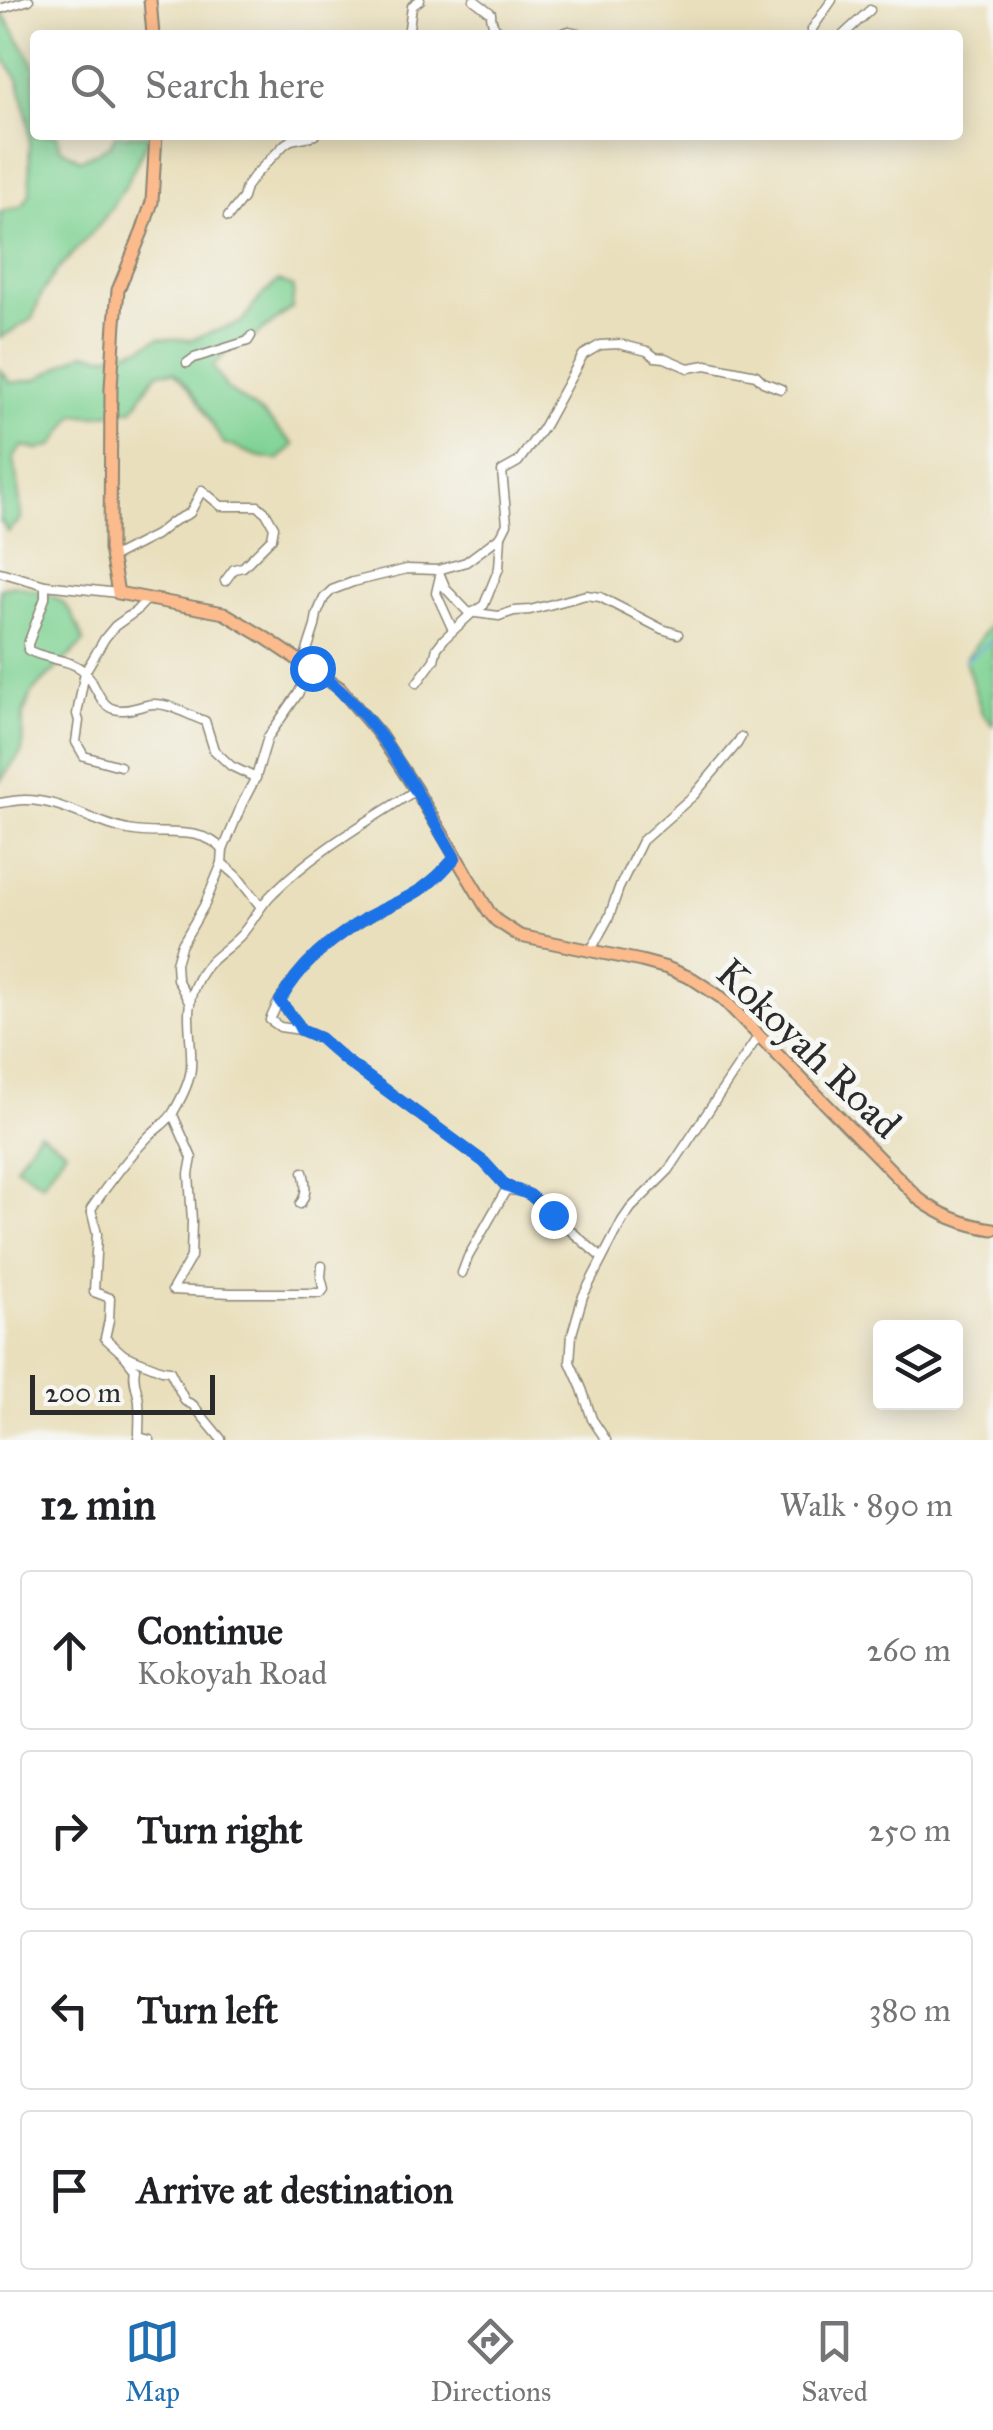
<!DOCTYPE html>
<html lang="en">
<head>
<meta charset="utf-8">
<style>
	body { margin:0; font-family:"IM FELL Great Primer",serif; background:#f6f6f6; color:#202124 }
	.controls { position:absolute; right:30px; bottom:30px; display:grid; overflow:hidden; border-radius:10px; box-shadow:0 5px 25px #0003 }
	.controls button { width:90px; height:90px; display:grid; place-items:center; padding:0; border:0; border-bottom:2px solid #e0e0e0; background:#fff; color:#202124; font:50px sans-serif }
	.scale { position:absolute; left:30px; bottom:25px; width:185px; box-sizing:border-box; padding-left:10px; border:5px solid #2b2b2b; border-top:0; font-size:28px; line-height:35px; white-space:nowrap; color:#2b2b2b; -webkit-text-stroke:8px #f6f6f2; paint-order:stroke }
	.stop { position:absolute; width:30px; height:30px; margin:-22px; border:8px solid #1a73e8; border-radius:50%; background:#fff }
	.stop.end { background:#1a73e8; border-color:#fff; box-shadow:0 2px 10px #0008 }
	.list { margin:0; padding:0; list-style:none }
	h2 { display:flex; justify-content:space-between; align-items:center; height:130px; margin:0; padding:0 40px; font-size:42px }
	h2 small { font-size:32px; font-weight:400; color:#757577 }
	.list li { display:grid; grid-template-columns:65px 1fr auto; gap:30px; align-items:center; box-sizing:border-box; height:160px; margin:0 20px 20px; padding:0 20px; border:2px solid #e0e0e0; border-radius:10px }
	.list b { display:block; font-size:38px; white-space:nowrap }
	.list p { margin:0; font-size:32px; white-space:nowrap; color:#757577 }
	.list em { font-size:32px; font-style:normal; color:#757577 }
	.icon { flex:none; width:55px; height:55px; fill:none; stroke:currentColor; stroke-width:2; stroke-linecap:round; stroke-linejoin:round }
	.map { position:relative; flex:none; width:993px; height:1440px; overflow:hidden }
	.search { position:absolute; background:#fff; box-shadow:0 5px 25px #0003; left:30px; right:30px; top:30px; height:110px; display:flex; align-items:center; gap:25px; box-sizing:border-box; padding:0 35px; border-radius:10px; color:#757577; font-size:38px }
	.sheet { height:850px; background:#fff }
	nav { display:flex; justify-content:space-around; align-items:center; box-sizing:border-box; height:140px; border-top:2px solid #e0e0e0; background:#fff; font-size:28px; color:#757577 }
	nav a { display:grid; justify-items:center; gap:5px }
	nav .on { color:#1f6fb2 }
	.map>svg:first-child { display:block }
	.green { fill:#80d394; stroke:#567f60; stroke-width:2.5 }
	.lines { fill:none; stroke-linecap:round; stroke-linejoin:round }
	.stream { stroke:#6da5db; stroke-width:2.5 }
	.street-casing { stroke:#8a8574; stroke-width:11 }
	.primary-casing { stroke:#8a8574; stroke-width:15 }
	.street { stroke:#fff; stroke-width:8 }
	.primary { stroke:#fbbb8c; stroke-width:11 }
	.route { stroke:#1a73e8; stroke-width:12 }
	.labels { text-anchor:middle; stroke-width:10; stroke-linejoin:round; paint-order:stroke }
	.street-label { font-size:40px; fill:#2b2b2b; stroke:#f6f6f2 }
</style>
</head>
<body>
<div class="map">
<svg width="993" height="1440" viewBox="0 0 993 1440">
	<rect width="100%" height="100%" fill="#f6f6f2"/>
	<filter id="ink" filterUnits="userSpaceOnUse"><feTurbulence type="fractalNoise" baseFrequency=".01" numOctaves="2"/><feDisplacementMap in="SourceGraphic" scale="20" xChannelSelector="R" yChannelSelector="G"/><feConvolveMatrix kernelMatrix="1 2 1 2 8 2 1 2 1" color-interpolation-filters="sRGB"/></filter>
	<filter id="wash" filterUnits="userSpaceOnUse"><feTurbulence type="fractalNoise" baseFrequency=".0048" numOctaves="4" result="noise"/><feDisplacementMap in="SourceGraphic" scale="40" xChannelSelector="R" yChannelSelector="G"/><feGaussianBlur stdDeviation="2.25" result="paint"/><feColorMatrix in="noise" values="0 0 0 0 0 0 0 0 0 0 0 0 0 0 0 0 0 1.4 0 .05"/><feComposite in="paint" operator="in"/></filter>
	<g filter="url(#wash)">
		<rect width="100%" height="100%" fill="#e9dfbc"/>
		<!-- green -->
		<g class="green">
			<polygon points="0,9 35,66 35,135 57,135 60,148 81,160 111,145 115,135 150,135 125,187 103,220 55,273 42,293 32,319 0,338 0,212 22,206 30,194 29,125 19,81 0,52"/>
			<path d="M278 281 294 287 292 308 257 335 230 349 213 366 227 389 264 415 294 445 278 460 257 456 223 443C207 418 197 391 174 372H159C147 383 143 396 133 409L93 416 75 414 54 445 38 450 23 446 14 457C16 477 21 498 21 519L8 532 0 520V369L11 383 37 379 84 353 104 356 140 348 159 338 190 340 230 326 242 322 259 299Z"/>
			<path d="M14 585C61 597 66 595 84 642L32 692 23 715 22 751 0 781V588Z"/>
			<polygon points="993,620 993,725 982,713 965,660"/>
			<polygon points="39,1132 66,1150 42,1184 16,1166"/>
		</g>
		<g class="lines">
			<!-- stream -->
			<polyline class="stream" points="965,660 993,640"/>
		</g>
	</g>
	<g filter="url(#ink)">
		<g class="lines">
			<defs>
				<g id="street">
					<path d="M474 0 491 13C491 26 496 30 508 35"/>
					<polyline points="0,9 29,0"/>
					<polyline points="408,35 412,6 420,0"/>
					<polyline points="557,35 569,31 586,35"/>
					<polyline points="812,35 812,29 832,0"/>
					<polyline points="843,35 870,10"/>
					<polyline points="228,217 243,198 246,187 255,175 285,144 291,140 315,135"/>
					<polyline points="187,363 194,358 248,341 251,336"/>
					<polyline points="111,558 156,535 172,522 190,513 202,490 221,506 258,506 266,513 274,527 272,538 243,567 234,569 225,581"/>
					<polyline points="438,570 446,589 468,612 499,616 514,611 530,610 586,595 600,597 662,629 678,634"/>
					<polyline points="0,572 45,585 118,593"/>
					<polyline points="440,576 436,593 453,630"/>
					<path d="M45 585V598L28 644V650C46 660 71 658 86 673 95 683 100 706 114 709 127 713 141 705 153 704 172 703 188 716 205 721L214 750 231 766 256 778"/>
					<polyline points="303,663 315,626 317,614 324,598 332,590 353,582 407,569 438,570 466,562 501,536 507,524 502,471 518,462 543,428 583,355 600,345 619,344 647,351 655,357 665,358 688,368 706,365 756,375 763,382 781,389"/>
					<polyline points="417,683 434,660 437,648 444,639 472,613 484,605 499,568 501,536"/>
					<polyline points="120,766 84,756 76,742 79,721 77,714 85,672 105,638 115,626 136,611 148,598"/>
					<path d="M0 803C8 802 16 800 23 800 60 799 93 823 128 830 159 837 201 824 223 850L222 863 236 875 261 907"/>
					<polyline points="223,850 242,804 256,777 268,737 298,694 311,668"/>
					<path d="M455 857C448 865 441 873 433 880 413 898 387 906 365 919 324 943 288 975 270 1020L280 1027 301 1030 320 1038 345 1060 484 1162 505 1185 515 1190"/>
					<polyline points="591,950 609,917 619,888 642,841 694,795 737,744 741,737"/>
					<polyline points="279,1001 298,1024 301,1030"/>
					<polyline points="190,1004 177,979 176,963 181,946 205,904 222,863"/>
					<polyline points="173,1115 192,1158 189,1174 192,1221 191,1257 172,1290 231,1293 321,1293 324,1289 321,1277 322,1266"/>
					<path d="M300 1204C307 1195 306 1182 303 1172"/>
					<polyline points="462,1273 468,1257 506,1190 522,1191 530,1195 602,1258"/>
					<polyline points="124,1355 162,1370 170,1371 185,1401 193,1405 221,1439"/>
					<path d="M150 1440 139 1437C139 1426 140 1414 139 1402 138 1390 132 1381 135 1369L124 1355 105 1338 109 1320 110 1298 94 1292 97 1234 91 1209C108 1184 126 1160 148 1137 156 1128 169 1122 174 1111 181 1099 190 1081 191 1068 193 1040 183 1011 195 985 207 958 222 955 241 935 253 922 260 905 273 893 315 851 366 823 416 790"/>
					<polyline points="606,1440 592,1419 582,1389 570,1362 572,1334 583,1296 622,1221 631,1208 669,1170 759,1035"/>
				</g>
				<g id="primary">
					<polyline points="150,0 153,35"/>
					<path d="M156 135 152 202 142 232 118 290 115 323 111 388 110 549 118 593 224 613 264 637 340 688 379 734 416 790 489 912 497 921 520 936 641 961 667 968 693 979 722 998 919 1199C941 1216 966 1225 993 1229"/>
				</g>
			</defs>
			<!-- street casing -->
			<use href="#street" class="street-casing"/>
			<!-- primary casing -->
			<use href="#primary" class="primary-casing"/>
			<!-- street -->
			<use href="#street" class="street"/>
			<!-- primary -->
			<use href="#primary" class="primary"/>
		</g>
	</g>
	<g class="lines" filter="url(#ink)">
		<!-- route -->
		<path class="route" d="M312 668C378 713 415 790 455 858 448 865 441 874 433 880 413 898 386 906 364 919 328 942 301 964 280 1001L298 1024 301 1030 320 1038 345 1060 484 1162 505 1185 530 1195 553 1215"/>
	</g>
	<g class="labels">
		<!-- street labels -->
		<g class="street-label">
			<text transform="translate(809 1048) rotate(44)" y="14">Kokoyah Road</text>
		</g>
	</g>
</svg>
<div class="controls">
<button><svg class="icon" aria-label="layers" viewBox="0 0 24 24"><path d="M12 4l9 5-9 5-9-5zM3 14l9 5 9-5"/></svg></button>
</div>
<div class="scale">200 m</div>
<div class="stop" style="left:312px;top:668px"></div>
<div class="stop end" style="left:553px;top:1215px"></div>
<div class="search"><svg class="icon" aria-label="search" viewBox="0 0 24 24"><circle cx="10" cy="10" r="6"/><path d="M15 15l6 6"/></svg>Search here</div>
</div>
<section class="sheet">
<h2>12 min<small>Walk · 890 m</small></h2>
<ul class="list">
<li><svg class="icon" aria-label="ahead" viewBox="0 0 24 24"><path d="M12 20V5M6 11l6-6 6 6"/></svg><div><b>Continue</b><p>Kokoyah Road</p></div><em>260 m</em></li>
<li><svg class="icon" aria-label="right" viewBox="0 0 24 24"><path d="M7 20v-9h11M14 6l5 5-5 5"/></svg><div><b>Turn right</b></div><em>250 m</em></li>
<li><svg class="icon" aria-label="left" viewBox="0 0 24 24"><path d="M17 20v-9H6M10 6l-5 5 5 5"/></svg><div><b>Turn left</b></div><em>380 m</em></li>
<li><svg class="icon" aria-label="arrive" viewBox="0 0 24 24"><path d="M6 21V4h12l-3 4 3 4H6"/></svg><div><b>Arrive at destination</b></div></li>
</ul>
</section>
<nav>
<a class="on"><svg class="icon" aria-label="map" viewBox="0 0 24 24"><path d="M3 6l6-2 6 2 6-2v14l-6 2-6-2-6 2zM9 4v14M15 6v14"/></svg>Map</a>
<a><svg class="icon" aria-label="directions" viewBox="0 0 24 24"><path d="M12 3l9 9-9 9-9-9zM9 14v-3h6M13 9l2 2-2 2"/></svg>Directions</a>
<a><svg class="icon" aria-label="saved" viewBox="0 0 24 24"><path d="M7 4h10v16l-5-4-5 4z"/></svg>Saved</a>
</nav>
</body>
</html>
